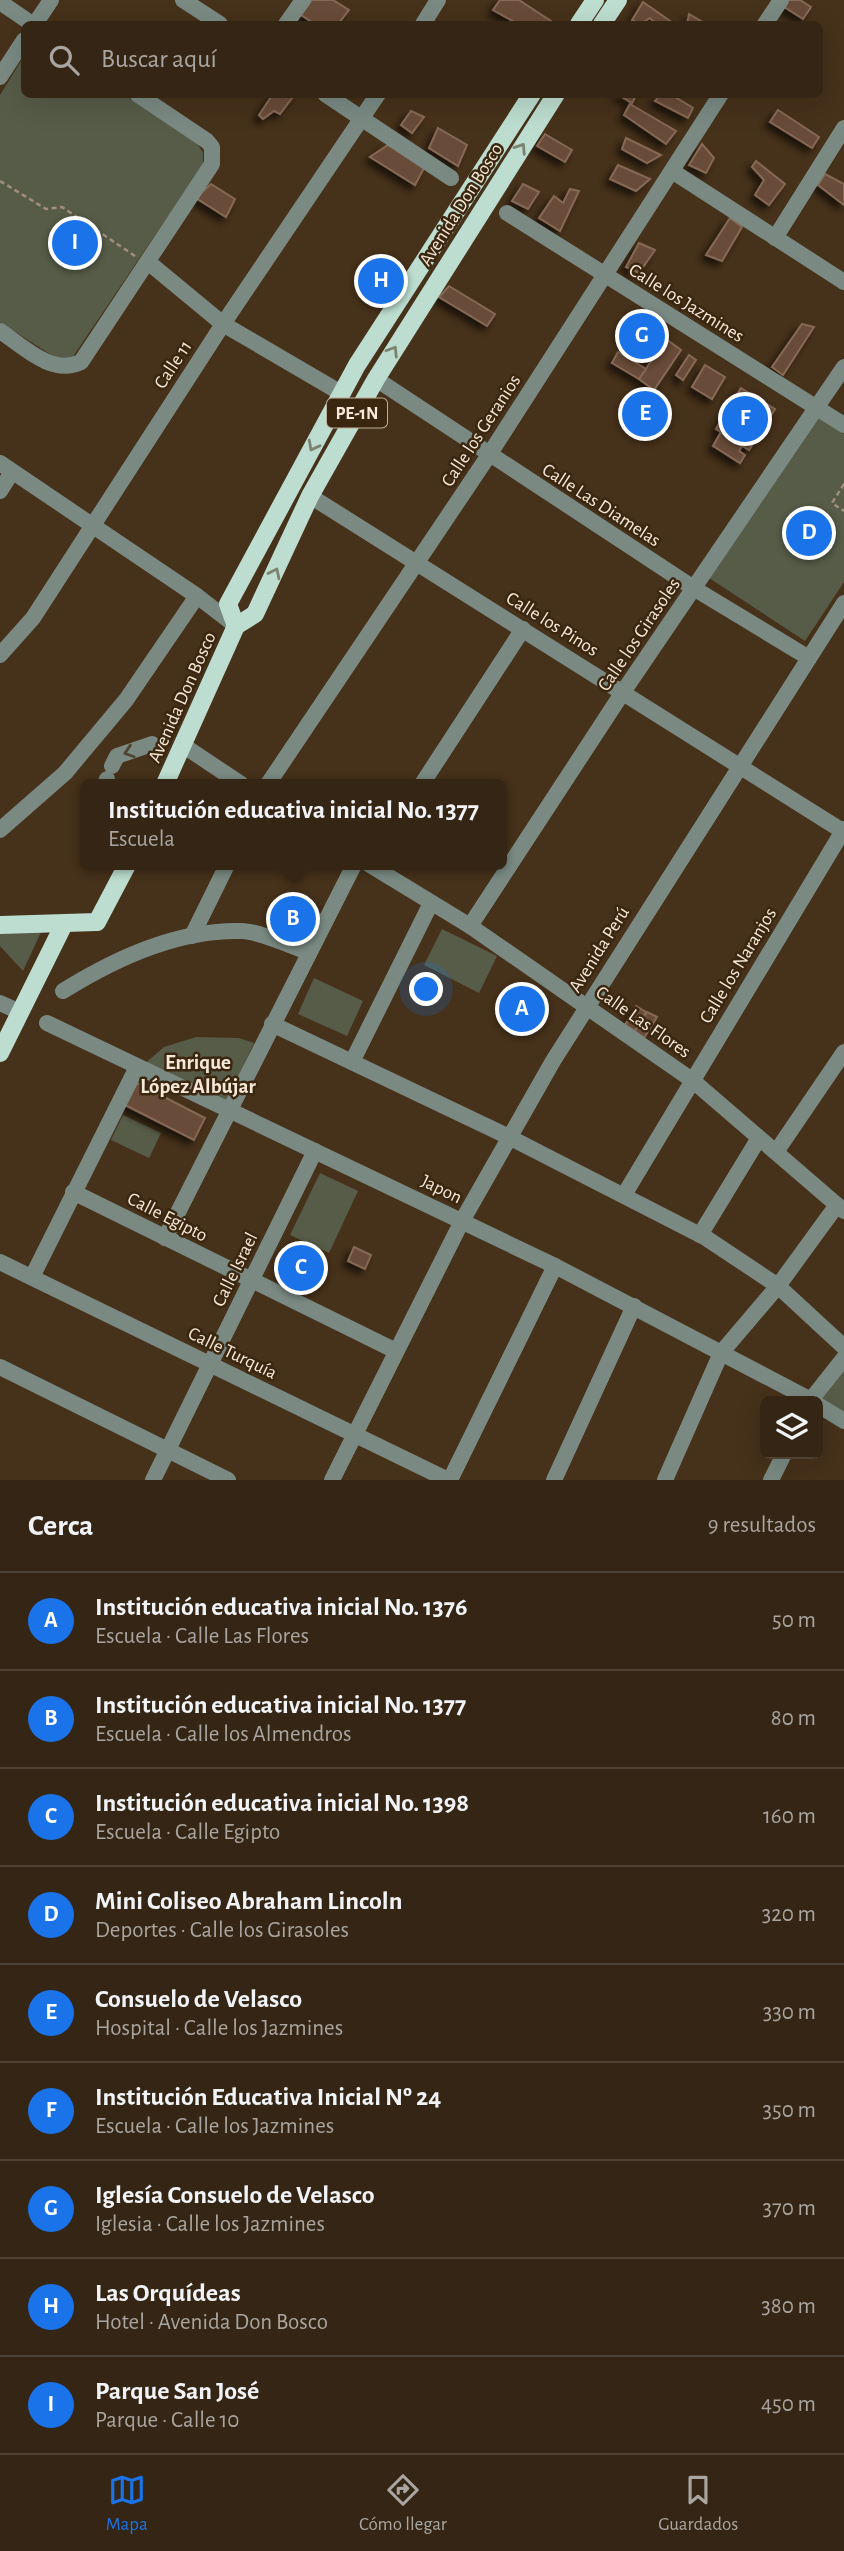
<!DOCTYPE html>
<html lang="es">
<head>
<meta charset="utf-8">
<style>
	body { margin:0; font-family:"Alegreya Sans",sans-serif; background:#3f3122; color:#f1f3f6 }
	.controls { position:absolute; right:21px; bottom:21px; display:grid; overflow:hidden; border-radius:10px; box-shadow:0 7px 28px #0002 }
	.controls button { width:63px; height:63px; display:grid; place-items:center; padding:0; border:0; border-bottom:2px solid #4e4234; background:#342514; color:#f1f3f6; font:35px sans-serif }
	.you { position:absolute; left:427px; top:990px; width:24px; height:24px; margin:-18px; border:5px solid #fff; border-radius:50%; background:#1a73e8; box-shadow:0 0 0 10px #1a73e833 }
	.badge { display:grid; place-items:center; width:46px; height:46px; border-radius:50%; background:#1a73e8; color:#fff; font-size:23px; font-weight:700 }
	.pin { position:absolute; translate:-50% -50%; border:4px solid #fff; box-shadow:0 2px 7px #0006 }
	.popup { position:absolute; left:80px; top:779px; width:427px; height:91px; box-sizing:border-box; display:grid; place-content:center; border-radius:10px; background:#342514; filter:drop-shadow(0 2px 5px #0005); font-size:23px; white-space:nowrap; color:#a9a5a0 }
	.popup b { font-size:26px; color:#f1f3f6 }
	.popup::after { content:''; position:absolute; left:50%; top:100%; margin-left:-14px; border:14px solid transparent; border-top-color:#342514 }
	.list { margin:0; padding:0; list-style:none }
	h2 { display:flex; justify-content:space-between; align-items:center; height:91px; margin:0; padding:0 28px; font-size:30px }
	h2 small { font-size:23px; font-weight:400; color:#a9a5a0 }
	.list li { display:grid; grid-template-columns:46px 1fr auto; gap:21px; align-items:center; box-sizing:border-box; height:98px; padding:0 28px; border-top:2px solid #4e4234 }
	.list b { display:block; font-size:26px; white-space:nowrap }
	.list p { margin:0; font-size:23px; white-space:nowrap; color:#a9a5a0 }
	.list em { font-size:23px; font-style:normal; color:#a9a5a0 }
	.icon { flex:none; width:38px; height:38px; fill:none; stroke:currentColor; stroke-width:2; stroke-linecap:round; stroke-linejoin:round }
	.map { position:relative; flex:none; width:844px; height:1480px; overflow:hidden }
	.search { position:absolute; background:#342514; box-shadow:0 7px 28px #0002; left:21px; right:21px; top:21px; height:77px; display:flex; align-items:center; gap:18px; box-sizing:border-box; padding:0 24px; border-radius:10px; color:#a9a5a0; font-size:26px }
	.sheet { height:973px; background:#342514 }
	nav { display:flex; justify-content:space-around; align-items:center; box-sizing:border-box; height:98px; border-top:2px solid #4e4234; background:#342514; font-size:19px; color:#a9a5a0 }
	nav a { display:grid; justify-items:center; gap:4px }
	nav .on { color:#1a73e8 }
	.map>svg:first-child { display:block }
	.green { fill:#575c48 }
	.building { fill:#674c39; stroke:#866955; stroke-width:2; filter:url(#shadow) }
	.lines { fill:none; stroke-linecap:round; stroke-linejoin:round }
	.path { stroke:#a08f7c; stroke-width:2.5; stroke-dasharray:5 3.5; stroke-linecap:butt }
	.minor { stroke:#7a8a83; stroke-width:16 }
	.major { stroke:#bcddcf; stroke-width:18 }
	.oneway { stroke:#7c826f }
	.oneway2 { stroke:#4e4532 }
	.labels { text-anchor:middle; stroke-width:5; stroke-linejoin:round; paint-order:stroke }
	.shield { fill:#3b270f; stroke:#beaf9d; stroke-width:2 }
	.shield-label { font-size:18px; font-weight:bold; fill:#f6e9da }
	.street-label { font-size:19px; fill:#f6e9da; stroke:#3b270f }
	.neighbourhood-label { font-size:21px; font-weight:bold; fill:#f6e9da; stroke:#3b270f }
</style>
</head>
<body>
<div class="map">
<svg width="844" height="1480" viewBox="0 0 844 1480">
	<defs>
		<filter id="shadow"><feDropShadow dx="-5" dy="5" stdDeviation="3.5" flood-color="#0009"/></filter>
	</defs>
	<rect width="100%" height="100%" fill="#46311a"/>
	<!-- green -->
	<g class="green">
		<polygon points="24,56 24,94 124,95 197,143 203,153 203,164 72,358 59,360 0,322 0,95"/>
		<polygon points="816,416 844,434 844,582 805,641 709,578"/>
		<polygon points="442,929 497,956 479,993 424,965"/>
		<polygon points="0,930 42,930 23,971 0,946"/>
		<polygon points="314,978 363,1001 347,1036 298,1014"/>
		<polygon points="196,1037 239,1038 254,1043 227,1101 143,1065 164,1047"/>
		<polygon points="123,1115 161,1133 149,1158 111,1140"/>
		<polygon points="320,1173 358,1191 329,1253 290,1235"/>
		<polygon points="844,1363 844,1418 815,1400"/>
	</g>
	<!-- building -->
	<g class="building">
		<polygon points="312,0 333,0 349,10 338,24 315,24 301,15"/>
		<polygon points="500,0 519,0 554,23 518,24 493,10"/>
		<polygon points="784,0 800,0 811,7 803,19 781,5"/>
		<polygon points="643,2 673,23 656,24 650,18 640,24 632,20"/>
		<polygon points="689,14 706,24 687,24"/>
		<polygon points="273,94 295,94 280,114 274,111 263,119 259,115"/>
		<polygon points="617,94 637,94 632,103"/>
		<polygon points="661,94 670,94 693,108 688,118 655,101"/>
		<polygon points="630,104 676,131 666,144 624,115"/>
		<polygon points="778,110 819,137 812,148 770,122"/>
		<polygon points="411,111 424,117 412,133 401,125"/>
		<polygon points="438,128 467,145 458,166 429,148"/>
		<polygon points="545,134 572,150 565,162 537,146"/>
		<polygon points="626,138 661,155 647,163 622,149"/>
		<polygon points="702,144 714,158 706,173 689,165"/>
		<polygon points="388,145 424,168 415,185 370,157"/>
		<polygon points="756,161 785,184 769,205 755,195 764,180 752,167"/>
		<polygon points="618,165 650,179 636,191 610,179"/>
		<polygon points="825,174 844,184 844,205 818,185"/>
		<polygon points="211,184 235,199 226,217 196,198"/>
		<polygon points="523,184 539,192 528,209 512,201"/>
		<polygon points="570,189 579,191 560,231 539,218 554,196 563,203"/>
		<polygon points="730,218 742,227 722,261 706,255"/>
		<polygon points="639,243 655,250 639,273 626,267"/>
		<polygon points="449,286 495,314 487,326 439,297"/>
		<polygon points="633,317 666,339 654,357 621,334"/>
		<polygon points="802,324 814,327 783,375 772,367"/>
		<polygon points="666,339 681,350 654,390 639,379"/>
		<polygon points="618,352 646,369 639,379 612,363"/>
		<polygon points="689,355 696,360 683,380 676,375"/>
		<polygon points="705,365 725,377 712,399 692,387"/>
		<polygon points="741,388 775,409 749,450 716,429"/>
		<polygon points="721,432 742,446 739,451 745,455 740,463 713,446"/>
		<polygon points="636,1006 646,1012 635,1031 625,1025"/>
		<polygon points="647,1012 657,1017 644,1038 635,1031"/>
		<polygon points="137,1083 205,1118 194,1140 125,1105"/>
		<polygon points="354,1247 371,1255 365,1269 348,1261"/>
	</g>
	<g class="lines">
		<!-- path -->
		<g class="path">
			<polyline points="0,181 46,209 62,207 135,256"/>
			<polyline points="844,484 832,503 844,511"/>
		</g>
		<!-- minor -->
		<g class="minor">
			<polyline points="183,0 220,24"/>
			<polyline points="0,2 32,24"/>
			<polyline points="35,24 51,0"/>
			<polyline points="286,24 303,0"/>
			<polyline points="423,24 438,0"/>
			<polyline points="765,24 781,0"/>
			<polyline points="0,77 24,40"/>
			<polyline points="325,94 451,178"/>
			<polyline points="672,171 844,282"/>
			<polyline points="507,213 844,425"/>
			<polyline points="775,238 844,128"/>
			<polyline points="148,262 223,324 341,393"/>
			<path d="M0 331C24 347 52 376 81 362L212 164V147L207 141 137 94"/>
			<polyline points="376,379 695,589 809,658"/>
			<polyline points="0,463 197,596 236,626"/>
			<polyline points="0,491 12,472"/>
			<polyline points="310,496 844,832"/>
			<polyline points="0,655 33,618 223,324 378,94"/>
			<polyline points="184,746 241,784"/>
			<polyline points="112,766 117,756 152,744"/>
			<polyline points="105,784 107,779"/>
			<polyline points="268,784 489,455 721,94"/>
			<polyline points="422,784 523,629"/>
			<polyline points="0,830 65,773 126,700 197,596"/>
			<polyline points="370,865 470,926 692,1080 844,1211"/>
			<polyline points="470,926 623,692 844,367"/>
			<polyline points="192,936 227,865"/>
			<path d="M63 991C114 959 179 929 242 931 263 932 289 946 309 952"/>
			<polyline points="0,1003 20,1012"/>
			<polyline points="47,1023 555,1266 813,1401"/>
			<polyline points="272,1024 509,1137 706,1238 778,1286 844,1347"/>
			<polyline points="352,1062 431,903"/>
			<polyline points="776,1152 844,1052"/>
			<polyline points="73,1192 396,1351"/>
			<polyline points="624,1195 844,829"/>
			<polyline points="700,1235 759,1138"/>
			<polyline points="165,1238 354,865"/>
			<polyline points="0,1262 448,1480"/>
			<polyline points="32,1277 137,1067"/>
			<polyline points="0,1367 228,1480"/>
			<polyline points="810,1401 844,1358"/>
			<polyline points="818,1405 844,1421"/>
			<polyline points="153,1480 315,1151"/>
			<polyline points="332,1480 462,1221 553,1061 844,603"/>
			<polyline points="450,1480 555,1266"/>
			<polyline points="554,1480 634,1306"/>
			<polyline points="665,1480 721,1353 778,1286 837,1205"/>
			<polyline points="771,1480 784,1454"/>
		</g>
		<!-- major -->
		<g class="major">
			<polyline points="579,24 595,0"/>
			<polyline points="602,24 618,0"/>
			<polyline points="236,626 228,604 357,365 532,94"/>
			<polyline points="165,784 236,626 255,614 310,496 376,379 556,94"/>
			<polyline points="0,925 97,922 127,865"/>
			<polyline points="0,1053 64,924"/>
		</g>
	</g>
	<!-- one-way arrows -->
	<defs><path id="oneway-chevron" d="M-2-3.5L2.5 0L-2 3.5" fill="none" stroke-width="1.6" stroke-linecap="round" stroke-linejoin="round" transform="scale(1.75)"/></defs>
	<g class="oneway">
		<use href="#oneway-chevron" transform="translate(521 148) rotate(-57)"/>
		<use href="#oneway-chevron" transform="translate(393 351) rotate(-58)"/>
		<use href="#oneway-chevron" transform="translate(313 446) rotate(118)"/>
		<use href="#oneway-chevron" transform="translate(275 573) rotate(-64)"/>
	</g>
	<use class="oneway2" href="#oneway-chevron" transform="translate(129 752) rotate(162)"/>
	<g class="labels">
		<!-- shield labels -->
		<rect class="shield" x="327" y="398.5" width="60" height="29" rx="5"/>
		<g class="shield-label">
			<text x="357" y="419">PE-1N</text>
		</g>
		<!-- street labels -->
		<g class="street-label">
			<text transform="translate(460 204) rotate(-58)" y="7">Avenida Don Bosco</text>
			<text transform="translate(687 302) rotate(32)" y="7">Calle los Jazmines</text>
			<text transform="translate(172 364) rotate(-57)" y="7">Calle 11</text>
			<text transform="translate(480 430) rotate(-57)" y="7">Calle los Geranios</text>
			<text transform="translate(602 504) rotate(33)" y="7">Calle Las Diamelas</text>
			<text transform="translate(553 623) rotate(32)" y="7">Calle los Pinos</text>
			<text transform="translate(638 634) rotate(-56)" y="7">Calle los Girasoles</text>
			<text transform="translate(181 697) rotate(-66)" y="7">Avenida Don Bosco</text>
			<text transform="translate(598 949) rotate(-58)" y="7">Avenida Perú</text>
			<text transform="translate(737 965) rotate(-59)" y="7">Calle los Naranjos</text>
			<text transform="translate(644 1021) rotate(35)" y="7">Calle Las Flores</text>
			<text transform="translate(442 1188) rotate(26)" y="7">Japon</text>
			<text transform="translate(168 1216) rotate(27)" y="7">Calle Egipto</text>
			<text transform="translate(234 1269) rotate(-64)" y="7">Calle Israel</text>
			<text transform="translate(233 1352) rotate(26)" y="7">Calle Turquía</text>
		</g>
		<!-- neighbourhood labels -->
		<g class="neighbourhood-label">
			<text x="198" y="1069">Enrique<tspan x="198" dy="24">López Albújar</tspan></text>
		</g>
	</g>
</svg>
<div class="controls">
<button><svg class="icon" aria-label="layers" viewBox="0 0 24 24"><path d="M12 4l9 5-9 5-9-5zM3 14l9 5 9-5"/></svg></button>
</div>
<div class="you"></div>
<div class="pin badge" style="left:522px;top:1009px">A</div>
<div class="pin badge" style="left:293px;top:919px">B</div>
<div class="popup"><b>Institución educativa inicial No. 1377</b>Escuela</div>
<div class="pin badge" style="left:301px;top:1268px">C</div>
<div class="pin badge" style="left:809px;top:533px">D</div>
<div class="pin badge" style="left:645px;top:414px">E</div>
<div class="pin badge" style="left:745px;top:419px">F</div>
<div class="pin badge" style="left:642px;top:336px">G</div>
<div class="pin badge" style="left:381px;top:281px">H</div>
<div class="pin badge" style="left:75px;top:243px">I</div>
<div class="search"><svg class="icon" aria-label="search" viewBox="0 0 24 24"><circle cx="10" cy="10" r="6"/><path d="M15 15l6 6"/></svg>Buscar aquí</div>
</div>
<section class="sheet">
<h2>Cerca<small>9 resultados</small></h2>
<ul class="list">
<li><span class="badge">A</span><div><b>Institución educativa inicial No. 1376</b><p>Escuela · Calle Las Flores</p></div><em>50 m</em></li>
<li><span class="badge">B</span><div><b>Institución educativa inicial No. 1377</b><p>Escuela · Calle los Almendros</p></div><em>80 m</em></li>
<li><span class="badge">C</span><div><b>Institución educativa inicial No. 1398</b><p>Escuela · Calle Egipto</p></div><em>160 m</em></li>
<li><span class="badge">D</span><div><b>Mini Coliseo Abraham Lincoln</b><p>Deportes · Calle los Girasoles</p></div><em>320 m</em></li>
<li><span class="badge">E</span><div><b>Consuelo de Velasco</b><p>Hospital · Calle los Jazmines</p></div><em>330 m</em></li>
<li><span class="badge">F</span><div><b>Institución Educativa Inicial Nº 24</b><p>Escuela · Calle los Jazmines</p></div><em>350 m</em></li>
<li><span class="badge">G</span><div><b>Iglesía Consuelo de Velasco</b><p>Iglesia · Calle los Jazmines</p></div><em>370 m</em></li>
<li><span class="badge">H</span><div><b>Las Orquídeas</b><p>Hotel · Avenida Don Bosco</p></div><em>380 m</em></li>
<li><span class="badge">I</span><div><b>Parque San José</b><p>Parque · Calle 10</p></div><em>450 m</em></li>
</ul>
</section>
<nav>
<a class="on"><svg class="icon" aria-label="map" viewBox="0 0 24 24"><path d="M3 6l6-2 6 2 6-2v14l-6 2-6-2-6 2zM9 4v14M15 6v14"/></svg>Mapa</a>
<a><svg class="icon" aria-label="directions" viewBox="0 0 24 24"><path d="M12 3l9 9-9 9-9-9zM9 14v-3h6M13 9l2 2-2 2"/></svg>Cómo llegar</a>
<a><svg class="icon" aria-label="saved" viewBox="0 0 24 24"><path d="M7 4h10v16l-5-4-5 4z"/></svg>Guardados</a>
</nav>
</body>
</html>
